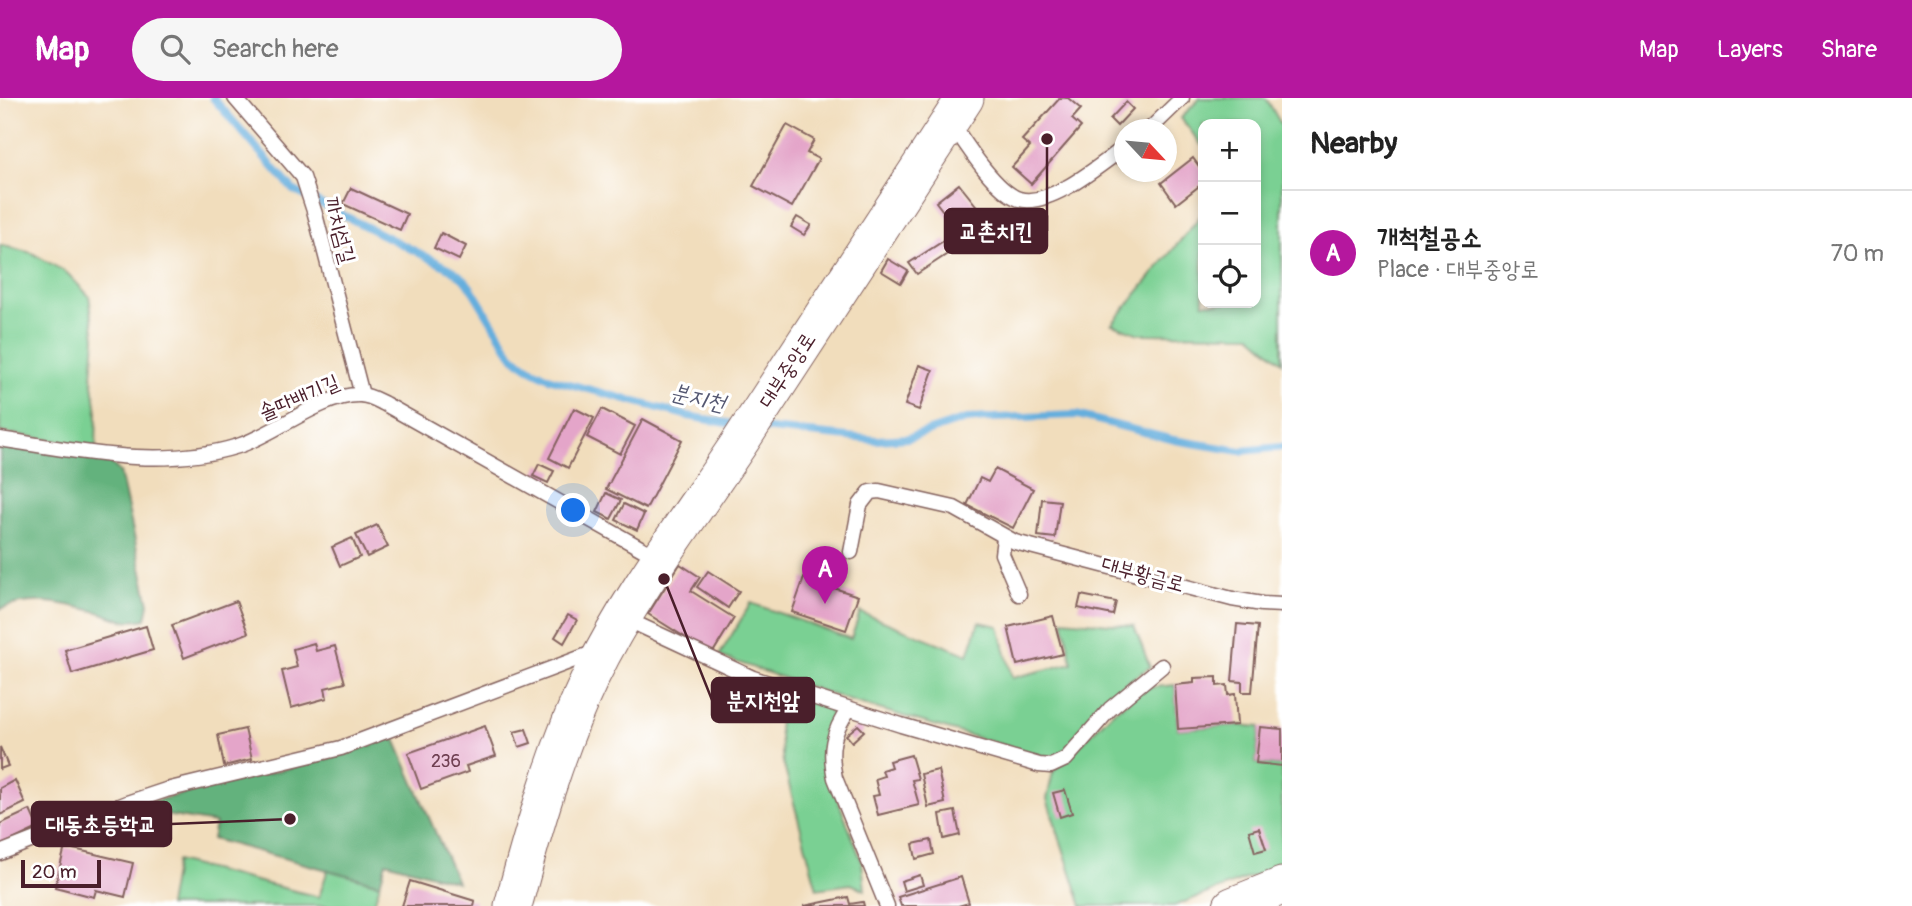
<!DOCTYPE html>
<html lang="en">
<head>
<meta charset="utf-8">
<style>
	body { margin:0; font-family:Pangolin,"Poor Story",sans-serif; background:#f6f6f6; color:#222 }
	.controls { position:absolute; right:21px; top:21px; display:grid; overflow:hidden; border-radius:14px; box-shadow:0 4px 10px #0003 }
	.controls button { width:63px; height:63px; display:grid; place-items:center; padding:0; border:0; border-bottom:2px solid #e0e0e0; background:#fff; color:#222; font:35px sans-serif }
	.compass { position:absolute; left:1114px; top:21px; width:63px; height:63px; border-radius:50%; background:#fff; box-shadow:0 4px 10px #0003; rotate:116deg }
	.scale { position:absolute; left:21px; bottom:18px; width:80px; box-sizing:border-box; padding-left:7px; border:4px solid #4a1f2b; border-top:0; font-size:19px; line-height:24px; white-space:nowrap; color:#4a1f2b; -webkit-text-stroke:5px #fff; paint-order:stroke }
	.you { position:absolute; left:574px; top:413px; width:24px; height:24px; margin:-18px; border:5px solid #fff; border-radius:50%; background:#1a73e8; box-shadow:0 0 0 10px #1a73e833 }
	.badge { display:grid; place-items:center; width:46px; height:46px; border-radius:50%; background:#b5179e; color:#fff; font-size:23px; font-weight:700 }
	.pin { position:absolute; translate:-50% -58px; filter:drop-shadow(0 2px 4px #0008) }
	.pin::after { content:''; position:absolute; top:37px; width:24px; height:21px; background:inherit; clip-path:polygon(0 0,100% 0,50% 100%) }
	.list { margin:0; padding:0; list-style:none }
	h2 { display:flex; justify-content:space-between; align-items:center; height:91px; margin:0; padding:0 28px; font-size:30px }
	h2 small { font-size:23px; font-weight:400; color:#767676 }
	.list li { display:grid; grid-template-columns:46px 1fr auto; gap:21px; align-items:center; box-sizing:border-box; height:126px; padding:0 28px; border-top:2px solid #e0e0e0 }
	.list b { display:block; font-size:26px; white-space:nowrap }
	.list p { margin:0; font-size:23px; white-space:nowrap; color:#767676 }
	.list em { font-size:23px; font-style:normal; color:#767676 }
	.icon { flex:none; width:38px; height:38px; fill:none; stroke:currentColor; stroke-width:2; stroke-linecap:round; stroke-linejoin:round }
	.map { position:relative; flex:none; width:1282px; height:808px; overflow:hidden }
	header { display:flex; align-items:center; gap:42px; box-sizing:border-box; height:98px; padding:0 35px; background:#b5179e; color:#fff }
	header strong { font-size:33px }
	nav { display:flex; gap:38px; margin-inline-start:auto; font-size:24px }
	.search { width:490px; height:63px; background:#f6f6f6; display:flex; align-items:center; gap:18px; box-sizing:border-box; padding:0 24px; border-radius:38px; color:#767676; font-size:26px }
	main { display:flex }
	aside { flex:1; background:#fff }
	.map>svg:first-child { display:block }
	.green { fill:#7ad093; stroke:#62785f; stroke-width:2 }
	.forest { fill:#63b27d; stroke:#566854; stroke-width:2 }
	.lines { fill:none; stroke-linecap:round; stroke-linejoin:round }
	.stream { stroke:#65aedd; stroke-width:8 }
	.building { fill:#e4a5c9 }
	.lane-casing { stroke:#84625e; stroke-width:17 }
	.secondary-casing { stroke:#84625e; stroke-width:39 }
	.lane { stroke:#fff; stroke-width:14 }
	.secondary { stroke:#fff; stroke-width:37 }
	.labels { text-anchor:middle; stroke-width:6; stroke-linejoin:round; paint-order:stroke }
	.number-label { font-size:18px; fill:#704052 }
	.street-label { font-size:21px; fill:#4a1f2b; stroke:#fff }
	.water-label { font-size:23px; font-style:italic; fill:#555872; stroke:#fff }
	.leader { fill:none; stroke:#4a1f2b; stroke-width:2.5 }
	.callout-dot { fill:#4a1f2b; stroke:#fff; stroke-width:2.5 }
	.callout { fill:#4a1f2b; stroke:#4a1f2b; stroke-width:2.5 }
	.callout-label { font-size:23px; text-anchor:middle; font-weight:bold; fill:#fff }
</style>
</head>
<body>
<header>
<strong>Map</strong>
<div class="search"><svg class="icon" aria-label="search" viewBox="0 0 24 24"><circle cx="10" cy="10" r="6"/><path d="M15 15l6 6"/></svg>Search here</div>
<nav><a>Map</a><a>Layers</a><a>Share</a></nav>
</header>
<main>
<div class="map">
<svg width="1282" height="808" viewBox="0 0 1282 808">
	<rect width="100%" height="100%" fill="#fff"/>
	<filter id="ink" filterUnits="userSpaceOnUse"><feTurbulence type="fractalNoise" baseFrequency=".0143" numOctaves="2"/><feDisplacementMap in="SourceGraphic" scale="14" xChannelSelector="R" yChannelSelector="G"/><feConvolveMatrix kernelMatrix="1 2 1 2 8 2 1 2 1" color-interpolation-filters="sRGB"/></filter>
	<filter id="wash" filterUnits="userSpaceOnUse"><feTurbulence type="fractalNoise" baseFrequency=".00686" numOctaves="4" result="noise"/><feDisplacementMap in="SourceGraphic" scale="28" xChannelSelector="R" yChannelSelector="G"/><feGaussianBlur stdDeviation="1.57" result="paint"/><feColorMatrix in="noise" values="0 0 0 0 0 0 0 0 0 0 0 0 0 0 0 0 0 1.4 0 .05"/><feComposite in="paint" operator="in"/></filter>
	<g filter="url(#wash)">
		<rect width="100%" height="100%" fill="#f1ddbc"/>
		<!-- green -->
		<g class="green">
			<polygon points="1200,0 1266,0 1282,28 1282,264 1251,237 1139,236 1112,226 1203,115 1203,205 1256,205 1256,26 1203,26 1203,49 1181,20"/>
			<polygon points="0,147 32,155 67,175 89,198 95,239 92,279 97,314 96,349 0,334"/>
			<path d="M751 505 851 541 860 514 968 557 979 524 999 528 1012 580 1072 565 1063 522 1134 528 1150 569C1135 579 1119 589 1105 601 1086 619 1073 661 1044 659L851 603 719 558Z"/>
			<polygon points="1175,587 1178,631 1237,627 1260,629 1256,665 1282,668 1282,767 1174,808 1082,808 1047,701 1053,674 1113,614 1145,590"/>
			<polygon points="775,595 827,609 832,618 826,643 826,671 862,764 865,792 851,786 817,791 783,664"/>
			<polygon points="176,763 319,799 328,771 380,786 373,808 168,808"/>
		</g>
		<!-- forest -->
		<g class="forest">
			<path d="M0 348 109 363 120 374 149 506 146 521C122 526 119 520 98 514 63 505 34 498 0 511Z"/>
			<polygon points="394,639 457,784 386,764 380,786 212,741 215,725 152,715 154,703 342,657"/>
		</g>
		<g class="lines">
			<!-- stream -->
			<g class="stream">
				<polyline points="213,0 293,92 451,171 464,181 473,193 513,259 529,270 551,281 688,318 738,327"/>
				<polyline points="761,330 877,342 908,340 966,321 1077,317 1174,342 1241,353 1282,349"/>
			</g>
		</g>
		<g id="blocks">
			<!-- building -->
			<g class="building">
				<polygon points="1060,0 1068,0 1081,11 1072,21 1081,29 1031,86 1012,69 1030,49 1022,42"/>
				<polygon points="1126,4 1133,11 1117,28 1110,21"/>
				<polygon points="787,27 814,42 807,55 819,61 792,109 753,88"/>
				<polygon points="1193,60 1203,74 1203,85 1176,106 1161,85"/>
				<polygon points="959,86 979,111 956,130 936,104"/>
				<polygon points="351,90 407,116 400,132 343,106"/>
				<polygon points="797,119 811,127 804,137 791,129"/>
				<polygon points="441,135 466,148 459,162 434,150"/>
				<polygon points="945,142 952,153 917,176 909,165"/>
				<polygon points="888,161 908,173 901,185 881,173"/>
				<polygon points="919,267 933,272 919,312 905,307"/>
				<polygon points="574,310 594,320 568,370 549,360"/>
				<polygon points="602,311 635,328 620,356 587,339"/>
				<polygon points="643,321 682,342 646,411 606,391"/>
				<polygon points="539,366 554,373 548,385 533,378"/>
				<polygon points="995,371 1033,391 1013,430 967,407 980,380 988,384"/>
				<polygon points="606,395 621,402 611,421 597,414"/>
				<polygon points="1042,401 1060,403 1055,440 1038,438"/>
				<polygon points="624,406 644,416 637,432 616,422"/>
				<polygon points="377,427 388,449 367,459 356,437"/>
				<polygon points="352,440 360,459 340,468 332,449"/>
				<polygon points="680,466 700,479 691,493 734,520 712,556 648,516"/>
				<polygon points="708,473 739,493 728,510 697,489"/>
				<polygon points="804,480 858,498 846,532 792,514"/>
				<polygon points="1081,497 1116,504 1113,517 1078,510"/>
				<polygon points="236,503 248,535 184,560 172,527"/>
				<polygon points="568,517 577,522 564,545 555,539"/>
				<polygon points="1053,518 1063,556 1017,567 1008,529"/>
				<polygon points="1237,526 1258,528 1252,594 1242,594 1242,584 1232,583"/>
				<polygon points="146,528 153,552 72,576 65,552"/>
				<polygon points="314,545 316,553 335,548 345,585 325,590 327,600 291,610 282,573 297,569 293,551"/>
				<polygon points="1217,579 1217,588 1227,587 1228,597 1235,596 1237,627 1178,631 1175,587 1194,585 1194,580"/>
				<polygon points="858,627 864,633 852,644 846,637"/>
				<polygon points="485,628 496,658 466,668 468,674 421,691 408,655"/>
				<polygon points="1260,629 1282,631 1282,668 1256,665"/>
				<polygon points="245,631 252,661 224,668 218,637"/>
				<polygon points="526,631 531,645 519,649 514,634"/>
				<polygon points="0,649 8,668 0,671"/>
				<polygon points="911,657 918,681 912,682 919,707 878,717 873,698 879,697 875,681 884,678 882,672 891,669 889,663"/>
				<polygon points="938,672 945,705 928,709 921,676"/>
				<polygon points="15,682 25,705 0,717 0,690"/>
				<polygon points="1065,692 1072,715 1060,719 1053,695"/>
				<polygon points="30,712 38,730 0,748 0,726"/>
				<polygon points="955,713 960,737 944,741 940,716"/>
				<polygon points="1259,730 1266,751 1255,754 1249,733"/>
				<polygon points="931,742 934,756 916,761 913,746"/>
				<polygon points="65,749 133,765 125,799 96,792 94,799 55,789"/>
				<polygon points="920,777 923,787 904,793 901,783"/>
				<polygon points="961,779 969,805 958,808 901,808 898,799"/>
				<polygon points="410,783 475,803 474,808 402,808"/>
				<polygon points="848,799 850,806 863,804 864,808 804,808"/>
			</g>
		</g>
	</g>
	<g filter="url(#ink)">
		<use href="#blocks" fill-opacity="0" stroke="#84625e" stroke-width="2"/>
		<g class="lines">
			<defs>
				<g id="lane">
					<polyline points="235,0 303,79 315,116 362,297"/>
					<path d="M951 24C965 45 995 93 1019 101 1050 110 1101 66 1125 49"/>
					<polyline points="1149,32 1182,0"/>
					<path d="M0 341C78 353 161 372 238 348 274 337 322 296 360 297 369 297 377 302 385 306L660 461"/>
					<polyline points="1004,440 1002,456 1019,496"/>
					<polyline points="851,454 860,407 870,394 879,393 954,410 1015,444 1232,501 1262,506 1282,507"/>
					<polyline points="624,520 753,580 901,627 1039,667 1051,668 1066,661 1110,611 1162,568"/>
					<path d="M849 611C832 634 829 653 835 680L887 808"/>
					<polyline points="0,755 127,705 166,692 341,650 598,553"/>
				</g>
				<g id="secondary">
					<path d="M513 808C534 730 556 651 591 578 632 494 690 419 742 341 817 228 891 114 965 0"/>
					<polyline points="1232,808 1282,788"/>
				</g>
			</defs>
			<!-- lane casing -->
			<use href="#lane" class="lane-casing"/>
			<!-- secondary casing -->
			<use href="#secondary" class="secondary-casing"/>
			<!-- lane -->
			<use href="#lane" class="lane"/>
			<!-- secondary -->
			<use href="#secondary" class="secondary"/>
		</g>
	</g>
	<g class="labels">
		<!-- number labels -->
		<g class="number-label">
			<text x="446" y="669">236</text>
		</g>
		<!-- street labels -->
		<g class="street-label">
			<text transform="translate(340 132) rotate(75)" y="7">까치섬길</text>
			<text transform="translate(787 272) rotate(-57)" y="7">대부중앙로</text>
			<text transform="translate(299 299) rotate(-23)" y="7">솔따배기길</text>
			<text transform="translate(1143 476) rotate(15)" y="7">대부황금로</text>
		</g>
		<!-- water labels -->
		<g class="water-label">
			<text transform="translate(698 299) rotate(13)" y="8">분지천</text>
		</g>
	</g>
	<!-- callouts -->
	<path class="leader" d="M1047 41L1047 133M664 481L712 602M290 721L171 726"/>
	<g class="callout-dot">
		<circle cx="1047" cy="41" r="7"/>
		<circle cx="664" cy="481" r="7"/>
		<circle cx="290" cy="721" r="7"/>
	</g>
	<g class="callout">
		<rect x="945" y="111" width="102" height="44" rx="7"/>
		<rect x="712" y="580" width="102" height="44" rx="7"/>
		<rect x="32" y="704" width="139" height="44" rx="7"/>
	</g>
	<g class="callout-label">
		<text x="996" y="141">교촌치킨</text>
		<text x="763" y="610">분지천앞</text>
		<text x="101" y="734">대동초등학교</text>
	</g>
</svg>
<div class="controls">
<button>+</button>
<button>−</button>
<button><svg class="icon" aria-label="locate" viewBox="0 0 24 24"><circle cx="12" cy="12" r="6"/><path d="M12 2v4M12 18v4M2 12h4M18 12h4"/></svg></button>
</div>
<svg class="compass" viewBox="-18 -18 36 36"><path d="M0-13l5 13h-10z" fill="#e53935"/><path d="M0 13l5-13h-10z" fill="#767676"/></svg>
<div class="scale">20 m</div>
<div class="you"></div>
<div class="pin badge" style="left:825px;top:506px">A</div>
</div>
<aside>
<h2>Nearby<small></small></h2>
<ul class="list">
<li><span class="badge">A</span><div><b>개척철공소</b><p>Place · 대부중앙로</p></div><em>70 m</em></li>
</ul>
</aside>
</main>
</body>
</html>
